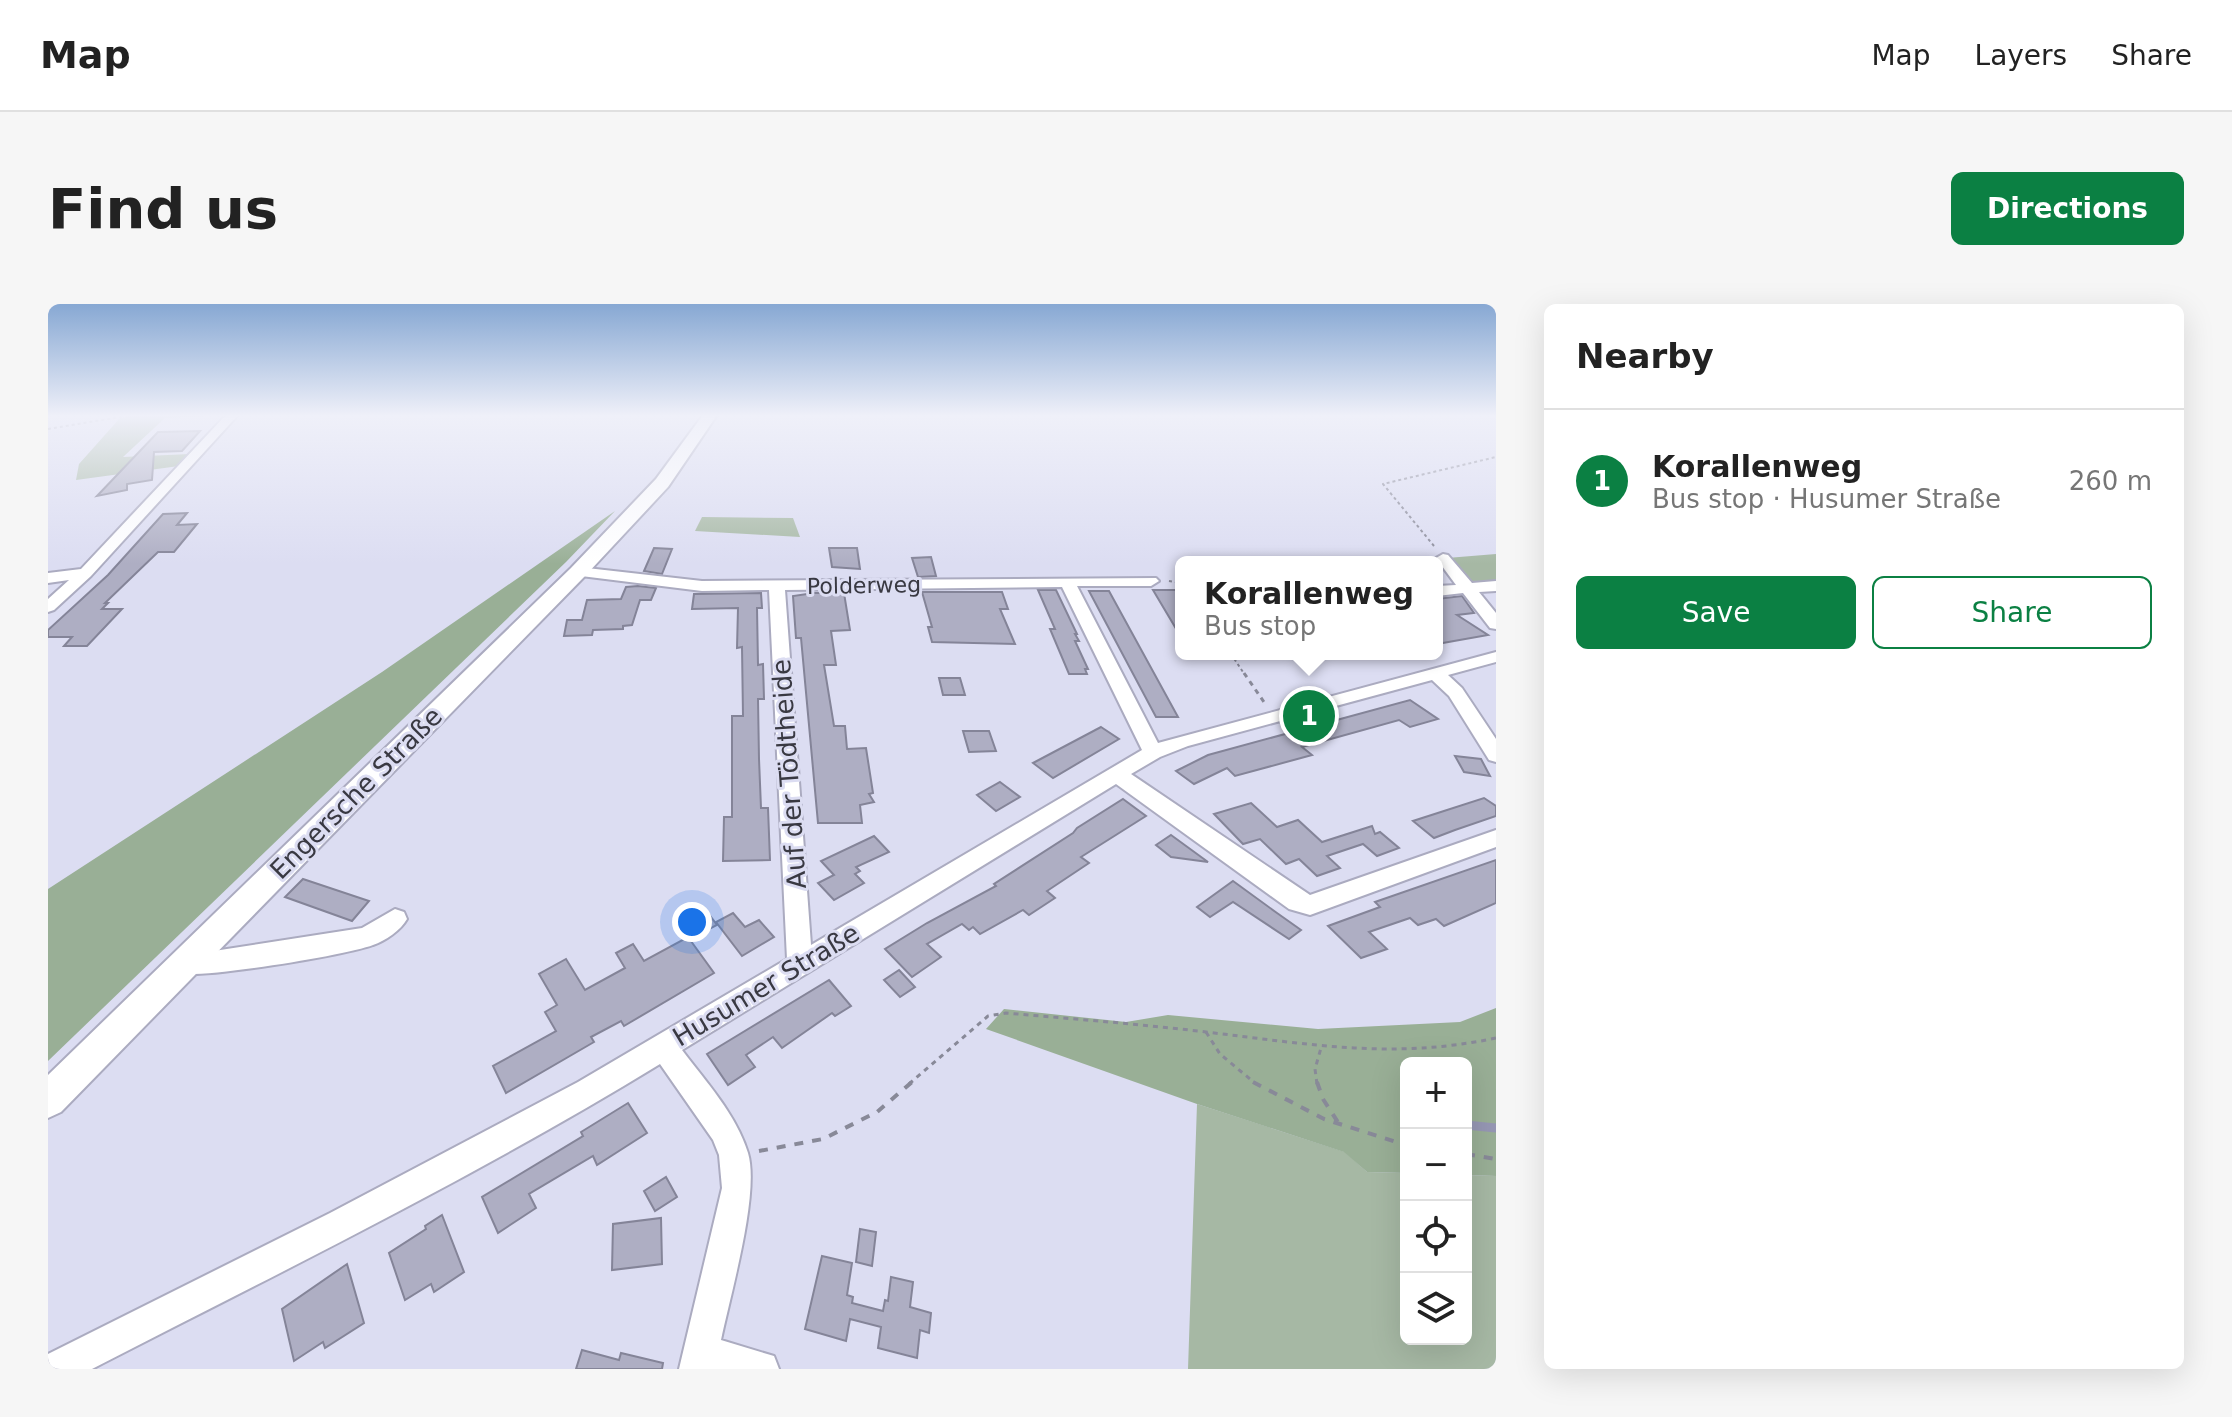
<!DOCTYPE html>
<html lang="en">
<head>
<meta charset="utf-8">
<style>
	body { margin:0; font-family:"DejaVu Sans",sans-serif; background:#f6f6f6; color:#222 }
	.controls { position:absolute; right:24px; bottom:24px; display:grid; overflow:hidden; border-radius:12px; box-shadow:0 8px 32px #0002 }
	.controls button { width:72px; height:72px; display:grid; place-items:center; padding:0; border:0; border-bottom:2px solid #e0e0e0; background:#fff; color:#222; font:40px sans-serif }
	.you { position:absolute; left:644px; top:618px; width:28px; height:28px; margin:-20px; border:6px solid #fff; border-radius:50%; background:#1a73e8; box-shadow:0 0 0 12px #1a73e833 }
	.badge { display:grid; place-items:center; width:52px; height:52px; border-radius:50%; background:#0b8043; color:#fff; font-size:26px; font-weight:700 }
	.pin { position:absolute; translate:-50% -50%; border:4px solid #fff; box-shadow:0 2px 8px #0006 }
	.popup { position:absolute; left:1127px; top:252px; width:268px; height:104px; box-sizing:border-box; display:grid; place-content:center; border-radius:12px; background:#fff; filter:drop-shadow(0 2px 6px #0005); font-size:26px; white-space:nowrap; color:#767676 }
	.popup b { font-size:30px; color:#222 }
	.popup::after { content:''; position:absolute; left:50%; top:100%; margin-left:-16px; border:16px solid transparent; border-top-color:#fff }
	.list { margin:0; padding:0; list-style:none }
	h2 { display:flex; justify-content:space-between; align-items:center; height:104px; margin:0; padding:0 32px; font-size:34px }
	h2 small { font-size:26px; font-weight:400; color:#767676 }
	.list li { display:grid; grid-template-columns:52px 1fr auto; gap:24px; align-items:center; box-sizing:border-box; height:144px; padding:0 32px; border-top:2px solid #e0e0e0 }
	.list b { display:block; font-size:30px; white-space:nowrap }
	.list p { margin:0; font-size:26px; white-space:nowrap; color:#767676 }
	.list em { font-size:26px; font-style:normal; color:#767676 }
	.actions { display:flex; gap:16px; padding:24px 32px }
	.actions a { flex:1; padding:18px 0; border:2px solid #0b8043; border-radius:12px; text-align:center; font-size:28px; color:#0b8043 }
	.actions .main { background:#0b8043; color:#fff }
	.icon { flex:none; width:44px; height:44px; fill:none; stroke:currentColor; stroke-width:2; stroke-linecap:round; stroke-linejoin:round }
	.map { position:relative; flex:none; width:1448px; height:1065px; overflow:hidden; border-radius:12px }
	header { display:flex; align-items:center; gap:48px; box-sizing:border-box; height:112px; padding:0 40px; background:#fff; border-bottom:2px solid #e0e0e0 }
	header strong { font-size:38px }
	nav { display:flex; gap:44px; margin-inline-start:auto; font-size:28px }
	.intro { display:flex; align-items:center; justify-content:space-between; box-sizing:border-box; height:192px; padding:0 48px }
	h1 { margin:0; font-size:56px }
	.button { padding:20px 36px; border-radius:12px; background:#0b8043; color:#fff; font-size:28px; font-weight:700 }
	main { display:flex; gap:48px; padding:0 48px }
	aside { flex:1; background:#fff; border-radius:12px; box-shadow:0 8px 32px #0002 }
	.map>svg:first-child { display:block }
	.green { fill:#a6b8a4 }
	.forest { fill:#99af96 }
	.lines { fill:none; stroke-linecap:round; stroke-linejoin:round }
	.stream { stroke:#9697b4; stroke-width:9 }
	.building { fill:#aeaec3; stroke:#848498; stroke-width:2 }
	.minor-casing { stroke:#ababc0; stroke-width:4 }
	.major-casing { stroke:#ababc0; stroke-width:4 }
	.path-far2 { stroke:#888998; stroke-width:2; stroke-dasharray:3 3; stroke-linecap:butt }
	.path-far1 { stroke:#888998; stroke-width:3; stroke-dasharray:5 5; stroke-linecap:butt }
	.path { stroke:#888998; stroke-width:4; stroke-dasharray:9 9; stroke-linecap:butt }
	.minor { fill:#fff; fill-rule:evenodd }
	.major { fill:#fff; fill-rule:evenodd }
	.labels { text-anchor:middle; stroke-width:6; stroke-linejoin:round; paint-order:stroke }
	.far-street-label { font-size:22px; fill:#393942; stroke:#dcddf2 }
	.street-label { font-size:26px; fill:#393942; stroke:#dcddf2 }
</style>
</head>
<body>
<header>
<strong>Map</strong>
<nav><a>Map</a><a>Layers</a><a>Share</a></nav>
</header>
<div class="intro"><h1>Find us</h1><a class="button">Directions</a></div>
<main>
<div class="map">
<svg width="1448" height="1065" viewBox="0 0 1448 1065">
	<rect width="100%" height="100%" fill="#dcddf2"/>
	<!-- green -->
	<g class="green">
		<polygon points="91,111 178,111 117,114 75,153 142,150 131,162 28,176 31,160 72,114"/>
		<polygon points="654,213 745,214 752,233 647,227"/>
		<polygon points="1448,250 1448,278 1418,278 1399,254"/>
		<polygon points="1149,800 1297,848 1319,868 1358,869 1358,1035 1418,1035 1418,871 1448,872 1448,1065 1140,1065"/>
	</g>
	<!-- forest -->
	<g class="forest">
		<polygon points="567,207 518,258 0,757 0,585 334,368"/>
		<polygon points="1448,704 1448,872 1418,871 1418,759 1358,759 1358,869 1319,868 1296,848 1149,800 938,725 956,705 1078,718 1120,711 1270,725 1412,718"/>
	</g>
	<g class="lines">
		<!-- stream -->
		<polyline class="stream" points="1418,821 1448,824"/>
	</g>
	<!-- building -->
	<g class="building">
		<polygon points="152,127 134,147 106,148 104,176 79,180 79,186 49,192 110,128"/>
		<polygon points="139,209 129,221 149,220 126,248 110,248 57,299 60,299 54,305 74,305 39,342 16,342 24,333 0,333 0,326 60,271 115,210"/>
		<polygon points="606,244 624,245 614,270 596,267"/>
		<polygon points="781,244 809,244 812,265 784,263"/>
		<polygon points="883,253 888,272 870,273 864,254"/>
		<polygon points="590,282 608,284 603,296 592,296 584,321 575,322 575,325 545,326 544,331 516,332 519,316 534,316 539,296 573,295 578,283"/>
		<polygon points="990,286 1008,286 1029,330 1027,330 1031,337 1027,337 1040,365 1037,365 1039,370 1021,370 1002,325 1007,325"/>
		<polygon points="1105,286 1133,286 1133,333"/>
		<polygon points="1041,287 1061,287 1130,413 1108,413"/>
		<polygon points="874,288 954,288 960,305 952,305 967,340 884,338 880,323 884,323"/>
		<polygon points="713,289 714,304 709,304 710,361 715,360 716,395 710,395 711,455 713,504 720,504 722,556 675,557 676,513 684,513 684,412 695,412 694,343 689,344 690,304 644,305 646,290"/>
		<polygon points="766,289 796,289 802,326 783,327 788,361 776,361 786,422 797,422 799,445 818,444 825,489 821,490 826,498 812,501 814,519 770,519 753,334 748,334 745,292"/>
		<polygon points="1414,292 1426,309 1409,311 1440,331 1389,340 1389,295"/>
		<polygon points="891,374 912,374 917,391 895,391"/>
		<polygon points="1362,396 1390,415 1362,423 1351,416 1254,443 1264,451 1187,472 1179,464 1146,480 1128,467 1160,451"/>
		<polygon points="1053,423 1071,435 1005,474 985,459"/>
		<polygon points="915,427 941,427 948,447 921,448"/>
		<polygon points="1407,452 1433,455 1442,472 1416,468"/>
		<polygon points="952,478 972,493 948,507 929,491"/>
		<polygon points="1436,494 1448,502 1448,512 1407,526 1386,534 1365,517"/>
		<polygon points="1075,495 1098,512 1033,553 1041,559 999,587 1007,594 981,611 975,606 932,630 925,623 921,626 914,620 879,640 893,653 864,673 837,645 879,619 948,582 946,580 1025,529 1029,524"/>
		<polygon points="1203,499 1229,523 1250,516 1274,538 1324,522 1327,530 1332,528 1351,544 1329,552 1315,540 1279,552 1292,564 1269,572 1251,555 1238,560 1212,535 1195,540 1166,510"/>
		<polygon points="1123,531 1160,558 1123,553 1108,541"/>
		<polygon points="826,532 841,548 808,563 812,567 807,570 816,579 786,596 770,579 786,571 773,557"/>
		<polygon points="1448,556 1448,599 1396,622 1388,615 1370,621 1362,614 1321,628 1339,645 1313,654 1280,622 1332,603 1327,598"/>
		<polygon points="255,575 321,597 304,617 237,593"/>
		<polygon points="1185,577 1229,609 1253,626 1241,635 1185,598 1162,613 1149,603"/>
		<polygon points="657,605 669,621 646,633 634,617"/>
		<polygon points="685,609 697,623 711,616 726,633 694,652 668,618"/>
		<polygon points="640,633 666,669 576,722 573,717 543,733 546,738 458,789 445,762 508,727 497,708 509,701 491,670 518,655 537,686 577,664 568,649 585,640 596,657"/>
		<polygon points="851,666 867,683 852,693 836,676"/>
		<polygon points="781,676 803,702 787,712 784,709 734,744 725,733 698,751 707,763 680,781 659,750"/>
		<polygon points="580,799 599,829 549,861 545,852 481,890 488,904 450,929 434,893 535,832 533,828"/>
		<polygon points="618,873 629,893 607,907 596,887"/>
		<polygon points="394,911 416,968 386,988 383,980 357,996 341,949 378,925 377,922"/>
		<polygon points="613,914 614,960 564,966 565,920"/>
		<polygon points="812,925 828,928 824,962 808,958"/>
		<polygon points="774,952 804,959 799,991 805,993 804,999 835,1007 837,996 840,997 843,973 865,978 862,1003 883,1009 881,1029 872,1026 869,1054 830,1044 833,1023 802,1015 798,1037 757,1025"/>
		<polygon points="299,960 316,1019 277,1044 275,1038 246,1057 234,1005"/>
		<polygon points="534,1046 571,1056 573,1049 615,1059 614,1065 528,1065"/>
	</g>
	<g class="lines">
		<defs>
			<g id="minor">
				<polygon points="178,111 190,111 43,272 6,306 0,308 0,295 21,276 0,279 0,269 33,265"/>
				<polygon points="1395,250 1400,251 1424,279 1448,277 1448,287 1431,288 1448,309 1448,325 1442,324 1415,289 1389,292 1389,282 1408,281 1388,254"/>
				<path d="M530 263 654 277 1108 274 1111 277 1103 282H1029L1110 439 1448 348V358L1400 371 1414 384 1448 435V458L1441 456 1401 392 1384 376 1140 442 1112 453 1083 470 1262 591 1448 526V543L1262 611 1241 605 1068 480 634 746C658 778 688 810 700 849 712 889 682 992 673 1036L726 1052 731 1065H631L674 884 671 851 665 836 612 760C429 872 235 967 44 1065H0V1050L282 909 530 778 739 655 721 286 654 287 525 271 522 268ZM1014 283 1094 446 763 641 737 286Z"/>
				<path d="M347 605 356 608 359 615C353 626 337 637 325 641 300 651 148 676 127 669L123 661 127 653 314 624Z"/>
			</g>
			<polygon id="major" points="655,111 669,111 620,183 537,272 13,808 0,814 0,771 523,264 608,175"/>
		</defs>
		<!-- minor casing -->
		<use href="#minor" class="minor-casing"/>
		<!-- major casing -->
		<use href="#major" class="major-casing"/>
		<!-- path-far2 -->
		<g class="path-far2">
			<polyline points="0,125 84,111"/>
			<polyline points="1386,242 1335,180 1448,153"/>
			<polyline points="1121,277 1133,279"/>
			<polyline points="1183,350 1197,371"/>
		</g>
		<!-- path-far1 -->
		<g class="path-far1">
			<polyline points="1196,369 1218,401"/>
			<polyline points="1158,728 1172,750 1208,780"/>
			<path d="M861 780 940 712 958 709C1025 715 1092 720 1158 728 1261 740 1344 756 1448 734"/>
			<polyline points="1269,780 1267,765 1273,744"/>
		</g>
		<!-- path -->
		<g class="path">
			<polyline points="1205,778 1276,815 1358,841"/>
			<polyline points="1269,778 1275,795 1293,823"/>
			<polyline points="711,847 775,835 829,808 864,778"/>
			<polyline points="1418,850 1448,855"/>
		</g>
		<!-- minor -->
		<use href="#minor" class="minor"/>
		<!-- major -->
		<use href="#major" class="major"/>
	</g>
	<!-- sky -->
	<linearGradient id="sky" x2="0" y2="1"><stop stop-color="#87a8d3"/><stop offset="0.43" stop-color="#eff0f9"/><stop offset="1" stop-color="#eff0f9" stop-opacity="0"/></linearGradient>
	<rect width="1448" height="260" fill="url(#sky)"/>
	<g class="labels">
		<!-- far-street labels -->
		<g class="far-street-label">
			<text transform="translate(816 281) rotate(-1)" y="8">Polderweg</text>
		</g>
		<!-- street labels -->
		<g class="street-label">
			<text transform="translate(741 470) rotate(-94)" y="9">Auf der Tödtheide</text>
			<text transform="translate(308 489) rotate(-45)" y="9">Engersche Straße</text>
			<text transform="translate(718 681) rotate(-31)" y="9">Husumer Straße</text>
		</g>
	</g>
</svg>
<div class="controls">
<button>+</button>
<button>−</button>
<button><svg class="icon" aria-label="locate" viewBox="0 0 24 24"><circle cx="12" cy="12" r="6"/><path d="M12 2v4M12 18v4M2 12h4M18 12h4"/></svg></button>
<button><svg class="icon" aria-label="layers" viewBox="0 0 24 24"><path d="M12 4l9 5-9 5-9-5zM3 14l9 5 9-5"/></svg></button>
</div>
<div class="you"></div>
<div class="pin badge" style="left:1261px;top:412px">1</div>
<div class="popup"><b>Korallenweg</b>Bus stop</div>
</div>
<aside>
<h2>Nearby<small></small></h2>
<ul class="list">
<li><span class="badge">1</span><div><b>Korallenweg</b><p>Bus stop · Husumer Straße</p></div><em>260 m</em></li>
</ul>
<div class="actions"><a class="main">Save</a><a>Share</a></div>
</aside>
</main>
</body>
</html>
